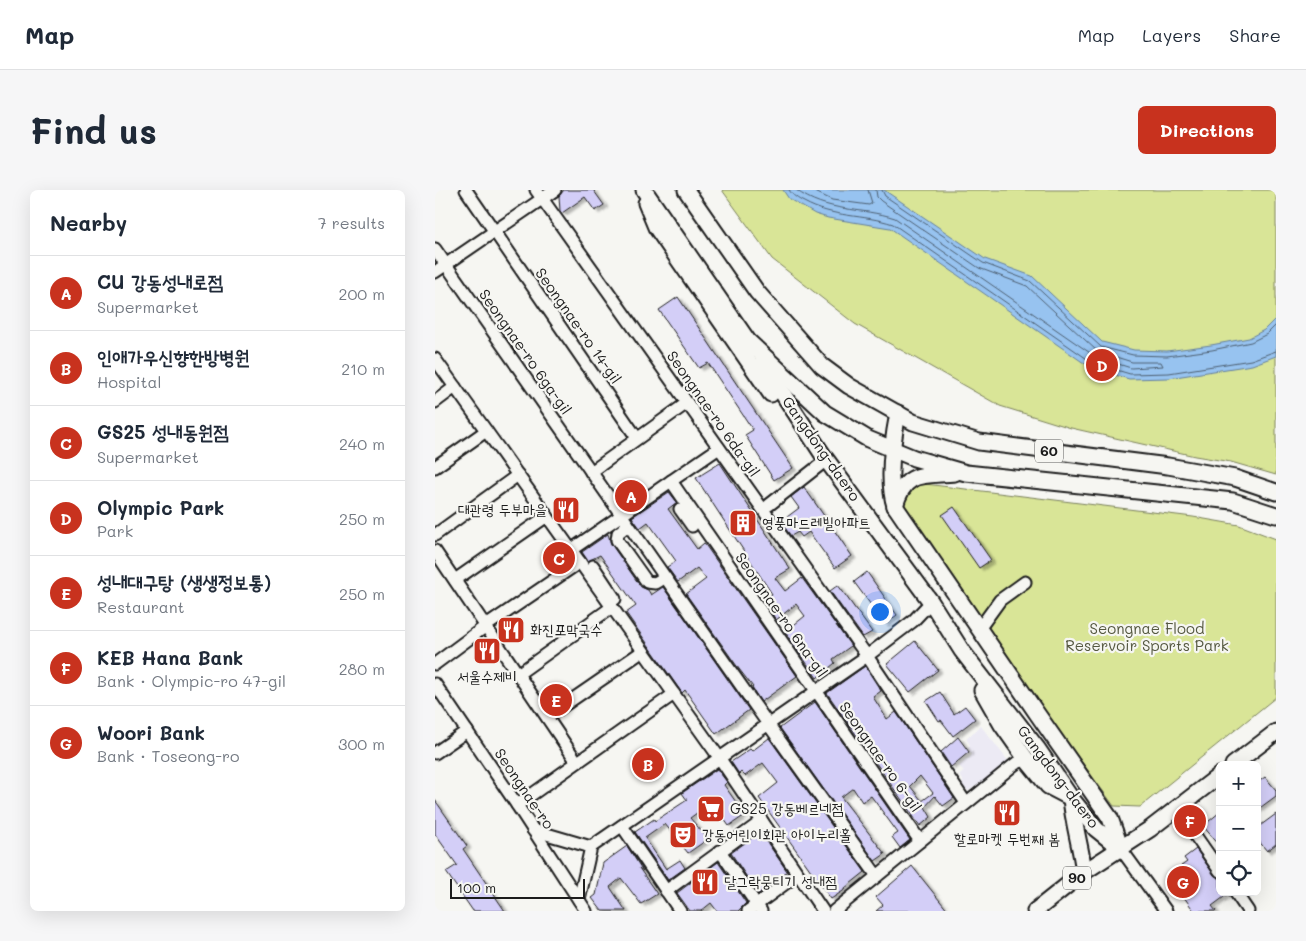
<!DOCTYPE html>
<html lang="en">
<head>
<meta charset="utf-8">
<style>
	body { margin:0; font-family:Mali,"Poor Story",sans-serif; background:#f6f6f7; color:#1f2937 }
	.controls { position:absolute; right:15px; bottom:15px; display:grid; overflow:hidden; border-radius:8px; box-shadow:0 5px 20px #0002 }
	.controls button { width:45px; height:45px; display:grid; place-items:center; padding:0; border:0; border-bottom:1px solid #e0e1e3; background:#fff; color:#1f2937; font:25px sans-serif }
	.scale { position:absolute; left:15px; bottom:12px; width:135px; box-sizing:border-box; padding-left:5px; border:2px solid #1c1c1c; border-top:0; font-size:14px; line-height:18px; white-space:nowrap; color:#1c1c1c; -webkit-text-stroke:4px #f6f6f2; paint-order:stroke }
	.you { position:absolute; left:444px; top:421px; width:18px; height:18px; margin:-12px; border:4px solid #fff; border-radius:50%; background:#1a73e8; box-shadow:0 0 0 8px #1a73e833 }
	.badge { display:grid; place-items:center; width:32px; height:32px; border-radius:50%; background:#c8321e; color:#fff; font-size:16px; font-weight:700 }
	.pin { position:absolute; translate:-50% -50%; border:2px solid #fff; box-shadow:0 1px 5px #0006 }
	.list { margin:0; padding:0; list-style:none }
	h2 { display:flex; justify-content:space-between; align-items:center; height:65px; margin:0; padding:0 20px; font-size:21px }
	h2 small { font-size:16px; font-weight:400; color:#747a83 }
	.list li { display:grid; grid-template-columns:32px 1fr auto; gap:15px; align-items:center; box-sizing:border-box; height:75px; padding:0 20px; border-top:1px solid #e0e1e3 }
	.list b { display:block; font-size:19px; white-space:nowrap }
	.list p { margin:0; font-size:16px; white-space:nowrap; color:#747a83 }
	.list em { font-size:16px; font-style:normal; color:#747a83 }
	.icon { flex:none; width:28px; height:28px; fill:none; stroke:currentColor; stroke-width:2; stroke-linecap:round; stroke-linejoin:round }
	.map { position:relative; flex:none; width:841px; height:721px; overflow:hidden; border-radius:8px }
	header { display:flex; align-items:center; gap:30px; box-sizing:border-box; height:70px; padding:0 25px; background:#fff; border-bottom:1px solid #e0e1e3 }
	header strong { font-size:24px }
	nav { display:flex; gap:28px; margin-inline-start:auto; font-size:18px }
	.intro { display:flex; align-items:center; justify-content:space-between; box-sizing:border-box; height:120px; padding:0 30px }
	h1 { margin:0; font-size:35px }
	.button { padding:12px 22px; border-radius:8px; background:#c8321e; color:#fff; font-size:18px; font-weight:700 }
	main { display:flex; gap:30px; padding:0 30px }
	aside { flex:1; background:#fff; border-radius:8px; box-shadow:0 5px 20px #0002 }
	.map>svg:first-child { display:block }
	.built { fill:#eceaf4 }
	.green { fill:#d9e597; stroke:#7a805a }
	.water { fill:#97c3f0; stroke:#66809b }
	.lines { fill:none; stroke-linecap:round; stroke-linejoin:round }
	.shore { stroke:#4d5f71; stroke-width:1 }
	.building { fill:#d3cef7; stroke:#1c1c1c; fill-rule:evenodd; filter:url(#shadow) }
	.minor-casing { stroke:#1c1c1c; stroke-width:15 }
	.major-casing { stroke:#1c1c1c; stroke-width:19 }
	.minor { stroke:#f6f6f2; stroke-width:11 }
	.major { stroke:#f6f6f2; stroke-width:15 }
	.labels { text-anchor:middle; stroke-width:4.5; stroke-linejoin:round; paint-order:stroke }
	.shield { fill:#f6f6f2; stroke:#5d5d5c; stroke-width:1 }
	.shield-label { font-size:14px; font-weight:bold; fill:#1c1c1c }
	.street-label { font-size:15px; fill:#1c1c1c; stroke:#f6f6f2 }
	.poi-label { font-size:15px; fill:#1c1c1c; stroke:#f6f6f2; text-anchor:start }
	.park-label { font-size:15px; fill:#555841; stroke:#f6f6f2 }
</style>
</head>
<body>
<header>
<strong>Map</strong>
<nav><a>Map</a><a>Layers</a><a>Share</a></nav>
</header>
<div class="intro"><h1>Find us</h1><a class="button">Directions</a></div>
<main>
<aside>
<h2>Nearby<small>7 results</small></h2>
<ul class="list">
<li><span class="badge">A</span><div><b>CU 강동성내로점</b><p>Supermarket</p></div><em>200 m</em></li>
<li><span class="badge">B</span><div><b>인애가우신향한방병원</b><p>Hospital</p></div><em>210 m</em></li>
<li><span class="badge">C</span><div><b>GS25 성내동원점</b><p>Supermarket</p></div><em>240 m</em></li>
<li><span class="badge">D</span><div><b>Olympic Park</b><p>Park</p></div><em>250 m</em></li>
<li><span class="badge">E</span><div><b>성내대구탕 (생생정보통)</b><p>Restaurant</p></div><em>250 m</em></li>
<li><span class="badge">F</span><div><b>KEB Hana Bank</b><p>Bank · Olympic-ro 47-gil</p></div><em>280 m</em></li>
<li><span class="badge">G</span><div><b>Woori Bank</b><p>Bank · Toseong-ro</p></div><em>300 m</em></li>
</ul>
</aside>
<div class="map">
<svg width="841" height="721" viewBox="0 0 841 721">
	<defs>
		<filter id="shadow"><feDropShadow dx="4" dy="2.5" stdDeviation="1" flood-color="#0004"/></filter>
	</defs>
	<rect width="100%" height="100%" fill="#f6f6f2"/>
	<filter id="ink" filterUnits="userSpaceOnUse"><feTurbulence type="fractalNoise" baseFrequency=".02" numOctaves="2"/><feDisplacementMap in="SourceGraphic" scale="10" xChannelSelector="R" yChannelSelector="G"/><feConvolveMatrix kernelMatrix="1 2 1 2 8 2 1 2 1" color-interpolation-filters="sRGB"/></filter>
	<g filter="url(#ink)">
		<!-- built -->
		<polygon class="built" points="546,536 574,572 534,601 527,597 528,590 524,586 529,581 524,576 537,565 533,559 535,555 531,549"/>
		<!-- green -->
		<g class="green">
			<polygon points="287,0 841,0 841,285 796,272 760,266 636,238 565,216 420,134 337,69"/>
			<path d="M490 294 758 327 804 335 841 349V507L705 617 679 616 577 477 469 315C468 301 477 296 490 294Z"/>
		</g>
		<!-- water -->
		<polygon class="water" points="348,0 449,0 550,69 597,86 667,152 699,160 732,161 776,155 814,148 829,140 841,128 841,166 817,175 734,188 694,189 656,178 455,38 393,28 380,24 354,9"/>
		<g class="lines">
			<!-- shore -->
			<g class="shore">
				<path d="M354 0C358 6 363 9 369 12 398 28 428 24 458 34L658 173 695 184 734 183 816 170 841 161"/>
				<path d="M361 0C392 23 426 17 460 28L661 167 696 178 728 176 726 172H697L662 161 592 96 544 78 446 11 442 7 441 0"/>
				<polyline points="376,0 397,10 434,15 437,13 433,0"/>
				<polyline points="447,0 450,6 548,73 595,91 666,157 698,165 732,166 777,160 816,152 832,144 841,135"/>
			</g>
		</g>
		<!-- building -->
		<g class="building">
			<polygon points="129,0 160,0 159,1 169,15 160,21 150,7 127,23 125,21 124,6"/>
			<polygon points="243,107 358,278 339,290 310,245 318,240 273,173 264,178 224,120"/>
			<polygon points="285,273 355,379 340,388 350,401 367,388 416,456 398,469 400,473 382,488 350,442 370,426 361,414 341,430 328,410 337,404 261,288"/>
			<polygon points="369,297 417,366 400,378 374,342 367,347 363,342 356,346 347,334 353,329 352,327 364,318 356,307"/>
			<polygon points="234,302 242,312 233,319 262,359 269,353 362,486 326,512 317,498 318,497 304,479 251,404 271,389 262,378 243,392 232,377 241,371 213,332 205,338 197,327"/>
			<polygon points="519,317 556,370 544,378 507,325"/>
			<polygon points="173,344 176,354 206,397 213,400 216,405 228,397 314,520 281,544 250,500 247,503 191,423 201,416 165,365 153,371 147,362"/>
			<polygon points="432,382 462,425 450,434 419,392"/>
			<polygon points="403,395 437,442 428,447 395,401"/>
			<polygon points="480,451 503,480 475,502 452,474"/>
			<path d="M430 476 446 501 438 507 452 529 461 522 519 608 508 616 500 606 490 617 496 627 485 636 392 503ZM485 586 498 603 487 611 475 596Z"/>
			<polygon points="505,502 519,524 530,516 540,529 518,546 506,530 504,531 491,511"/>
			<polygon points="380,512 475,650 465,658 457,647 463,643 436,606 427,612 418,598 406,607 450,664 440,671 345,538"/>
			<polygon points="523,547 534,562 516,577 506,562"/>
			<polygon points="334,548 430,682 410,698 411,699 396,709 324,608 343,593 328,573 310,586 306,582 304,584 296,572 315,559 317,561"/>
			<polygon points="282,579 292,592 289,595 310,625 294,636 277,612 255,628 273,649 253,663 230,634 210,648 231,679 245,670 250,678 233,690 200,642 219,629 220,631 252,610 247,603"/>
			<polygon points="830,587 841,600 841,606 822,620 822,593"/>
			<polygon points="0,610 32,656 28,659 70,721 38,721 11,682 22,675 0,644"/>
			<polygon points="785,622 785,656 768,636"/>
			<polygon points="841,624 841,654 832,661 822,649 822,638"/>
			<polygon points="325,642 352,681 323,704 296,663"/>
			<polygon points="192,656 208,681 204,678 222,704 206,714 186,688 175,697 191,721 167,721 157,708 161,705 168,673"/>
			<polygon points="761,659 779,685 785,688 785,702 793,702 793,704 777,716 781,721 759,721 733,685 752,672 749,668"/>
			<polygon points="283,672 311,713 303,721 282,721 276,713 266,721 255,721 242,703"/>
			<polygon points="477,676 513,721 441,721 448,715 441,707"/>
		</g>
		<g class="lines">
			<defs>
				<g id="minor">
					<polyline points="31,0 202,248"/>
					<polyline points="101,0 432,466 531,613"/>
					<polyline points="0,59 333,534 442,686"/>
					<polyline points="0,82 120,0"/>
					<polyline points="0,169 281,563 388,721"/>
					<polyline points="0,212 20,197"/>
					<polyline points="0,277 51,241"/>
					<polyline points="156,282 252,213"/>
					<polyline points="236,291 485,651"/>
					<polyline points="334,315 385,275"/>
					<polyline points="245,319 257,336"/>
					<polyline points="193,335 183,343 182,350 212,392 220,393 230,387"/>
					<polyline points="0,345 83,285"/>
					<polyline points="136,360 284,258"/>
					<polyline points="0,361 142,572"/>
					<polyline points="158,376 180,409"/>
					<polyline points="20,390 112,326"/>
					<polyline points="544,439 565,410 590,392"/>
					<polyline points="0,474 51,436 145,372"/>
					<polyline points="83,484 177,417"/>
					<polyline points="0,494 82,615 151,721"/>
					<polyline points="112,527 208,461"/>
					<polyline points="0,563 32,541"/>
					<polyline points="82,615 239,504"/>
					<polyline points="741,618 785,681"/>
					<polyline points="187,636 245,721"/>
					<polyline points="98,640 156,657"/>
					<polyline points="686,659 731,721"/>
					<polyline points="285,661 326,721"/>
					<polyline points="231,701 327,631"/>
					<polyline points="800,702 813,721"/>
					<polyline points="144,710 156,657 432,466 478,431 496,412"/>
					<polyline points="313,721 363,684"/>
					<polyline points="399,721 580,574 591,569"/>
				</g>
				<g id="major">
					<polyline points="209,0 313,151 390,223 433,249 479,268 531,283 798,311 841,325"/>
					<polyline points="251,0 322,102 387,176 414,196 478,232 544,252 733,276 800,288 841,302"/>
					<polyline points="211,13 221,37 336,204"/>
					<polyline points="327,172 390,268 496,412 527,461 602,558 636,608 661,639 686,659"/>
					<path d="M463 223C458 249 452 292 460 316L603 525 675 628 686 659"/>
					<path d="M460 316C470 280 488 286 520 283"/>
					<path d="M547 500 567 535 591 569 613 596 636 608C638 633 646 657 649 682"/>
					<polyline points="798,575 841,542"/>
					<polyline points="600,721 649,682 715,639 785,585"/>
				</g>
			</defs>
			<!-- minor casing -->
			<use href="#minor" class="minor-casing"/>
			<!-- major casing -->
			<use href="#major" class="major-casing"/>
			<!-- minor -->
			<use href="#minor" class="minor"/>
			<!-- major -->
			<use href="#major" class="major"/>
		</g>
	</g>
	<!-- icons -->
	<defs>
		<symbol id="restaurant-square" viewBox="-11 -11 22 22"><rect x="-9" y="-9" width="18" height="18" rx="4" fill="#c8321e" stroke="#f6f6f2"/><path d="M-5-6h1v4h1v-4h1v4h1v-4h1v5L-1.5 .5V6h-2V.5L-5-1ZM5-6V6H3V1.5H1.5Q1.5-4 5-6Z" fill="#fff"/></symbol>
		<symbol id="building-square" viewBox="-11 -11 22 22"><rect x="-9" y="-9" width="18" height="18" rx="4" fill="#c8321e" stroke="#f6f6f2"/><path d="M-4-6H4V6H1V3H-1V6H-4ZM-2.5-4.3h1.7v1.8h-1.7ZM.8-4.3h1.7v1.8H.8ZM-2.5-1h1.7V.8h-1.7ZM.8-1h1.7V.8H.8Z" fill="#fff"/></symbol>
		<symbol id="supermarket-square" viewBox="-11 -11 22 22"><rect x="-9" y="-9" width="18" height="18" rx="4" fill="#c8321e" stroke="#f6f6f2"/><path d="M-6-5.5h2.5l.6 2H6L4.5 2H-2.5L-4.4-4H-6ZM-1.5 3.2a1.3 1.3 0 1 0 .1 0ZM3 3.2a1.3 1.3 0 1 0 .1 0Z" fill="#fff"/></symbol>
		<symbol id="theatre-square" viewBox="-11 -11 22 22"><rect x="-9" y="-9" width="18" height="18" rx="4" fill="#c8321e" stroke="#f6f6f2"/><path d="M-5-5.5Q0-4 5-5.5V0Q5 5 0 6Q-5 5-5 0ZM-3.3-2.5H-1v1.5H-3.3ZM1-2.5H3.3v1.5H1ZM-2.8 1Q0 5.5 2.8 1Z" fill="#fff"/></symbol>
	</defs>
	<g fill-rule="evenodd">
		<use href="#restaurant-square" x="115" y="304" width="32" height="32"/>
		<use href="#building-square" x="292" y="317" width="32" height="32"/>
		<use href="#restaurant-square" x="60" y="424" width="32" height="32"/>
		<use href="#restaurant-square" x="36" y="445" width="32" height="32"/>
		<use href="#supermarket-square" x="260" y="603" width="32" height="32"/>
		<use href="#restaurant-square" x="556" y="607" width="32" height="32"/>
		<use href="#theatre-square" x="232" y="629" width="32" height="32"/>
		<use href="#restaurant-square" x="254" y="676" width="32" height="32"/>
	</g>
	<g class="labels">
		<!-- shield labels -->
		<g class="shield">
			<rect x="600" y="249.5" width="28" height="23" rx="4"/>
			<rect x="628" y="676.5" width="28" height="23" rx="4"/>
		</g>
		<g class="shield-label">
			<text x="614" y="266">60</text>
			<text x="642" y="693">90</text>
		</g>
		<!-- street labels -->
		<g class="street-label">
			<text transform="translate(143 136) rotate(55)" y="5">Seongnae-ro 14-gil</text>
			<text transform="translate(90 162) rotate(55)" y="5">Seongnae-ro 6ga-gil</text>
			<text transform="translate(278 224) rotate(55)" y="5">Seongnae-ro 6da-gil</text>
			<text transform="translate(386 259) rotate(55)" y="5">Gangdong-daero</text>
			<text transform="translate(346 425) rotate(55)" y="5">Seongnae-ro 6na-gil</text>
			<text transform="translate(445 567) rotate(55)" y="5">Seongnae-ro 6-gil</text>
			<text transform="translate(623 587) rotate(53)" y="5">Gangdong-daero</text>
			<text transform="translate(89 599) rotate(56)" y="5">Seongnae-ro</text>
		</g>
		<!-- poi labels -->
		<g class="poi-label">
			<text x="112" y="325" text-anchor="end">대관령 두부마을</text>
			<text x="327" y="338">영풍마드레빌아파트</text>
			<text x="95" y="445">화진포막국수</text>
			<text x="52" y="492" text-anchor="middle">서울수제비</text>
			<text x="295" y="624">GS25 강동베르네점</text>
			<text x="267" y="650">강동어린이회관 아이누리홀</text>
			<text x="572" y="654" text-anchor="middle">할로마켓 두번째 봄</text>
			<text x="289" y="697">달그락뭉티기 성내점</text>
		</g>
		<!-- park labels -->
		<g class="park-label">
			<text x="712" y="444">Seongnae Flood<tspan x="712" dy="17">Reservoir Sports Park</tspan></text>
		</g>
	</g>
</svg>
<div class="controls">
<button>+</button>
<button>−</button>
<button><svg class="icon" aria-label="locate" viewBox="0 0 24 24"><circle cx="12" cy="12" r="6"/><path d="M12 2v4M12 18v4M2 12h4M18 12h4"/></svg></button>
</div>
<div class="scale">100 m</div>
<div class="you"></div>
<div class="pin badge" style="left:196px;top:306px">A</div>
<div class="pin badge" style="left:213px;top:574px">B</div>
<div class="pin badge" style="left:124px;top:368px">C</div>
<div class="pin badge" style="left:667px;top:175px">D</div>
<div class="pin badge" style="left:121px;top:510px">E</div>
<div class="pin badge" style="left:755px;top:631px">F</div>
<div class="pin badge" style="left:748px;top:692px">G</div>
</div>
</main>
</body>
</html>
